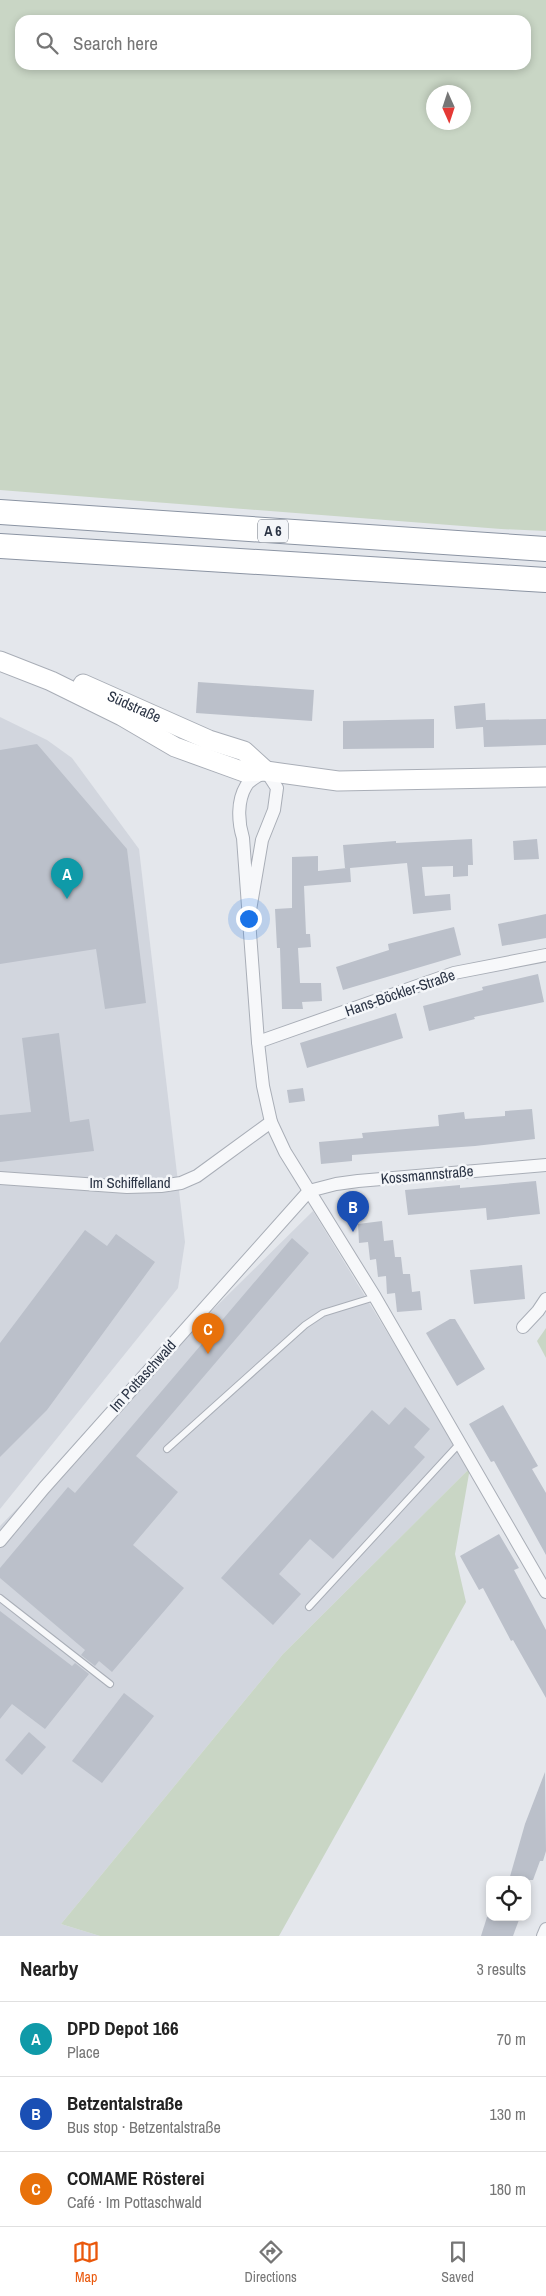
<!DOCTYPE html>
<html lang="en">
<head>
<meta charset="utf-8">
<style>
	body { margin:0; font-family:"Archivo Narrow",sans-serif; background:#f2f2f2; color:#222 }
	.controls { position:absolute; right:15px; bottom:15px; display:grid; overflow:hidden; border-radius:10px; box-shadow:0 2px 8px #0003 }
	.controls button { width:45px; height:45px; display:grid; place-items:center; padding:0; border:0; border-bottom:1px solid #e0e0e0; background:#fff; color:#222; font:25px sans-serif }
	.compass { position:absolute; left:426px; top:85px; width:45px; height:45px; border-radius:50%; background:#fff; box-shadow:0 2px 8px #0003; rotate:177deg }
	.you { position:absolute; left:248px; top:918px; width:18px; height:18px; margin:-12px; border:4px solid #fff; border-radius:50%; background:#1a73e8; box-shadow:0 0 0 8px #1a73e833 }
	.badge { display:grid; place-items:center; width:32px; height:32px; border-radius:50%; background:#ea580c; color:#fff; font-size:16px; font-weight:700 }
	.pin { position:absolute; translate:-50% -41px; filter:drop-shadow(0 1px 2px #0008) }
	.pin::after { content:''; position:absolute; top:26px; width:18px; height:15px; background:inherit; clip-path:polygon(0 0,100% 0,50% 100%) }
	.list { margin:0; padding:0; list-style:none }
	h2 { display:flex; justify-content:space-between; align-items:center; height:65px; margin:0; padding:0 20px; font-size:21px }
	h2 small { font-size:16px; font-weight:400; color:#767676 }
	.list li { display:grid; grid-template-columns:32px 1fr auto; gap:15px; align-items:center; box-sizing:border-box; height:75px; padding:0 20px; border-top:1px solid #e0e0e0 }
	.list b { display:block; font-size:19px; white-space:nowrap }
	.list p { margin:0; font-size:16px; white-space:nowrap; color:#767676 }
	.list em { font-size:16px; font-style:normal; color:#767676 }
	.icon { flex:none; width:28px; height:28px; fill:none; stroke:currentColor; stroke-width:2; stroke-linecap:round; stroke-linejoin:round }
	.map { position:relative; flex:none; width:546px; height:1936px; overflow:hidden }
	.search { position:absolute; background:#fff; box-shadow:0 2px 8px #0003; left:15px; right:15px; top:15px; height:55px; display:flex; align-items:center; gap:12px; box-sizing:border-box; padding:0 18px; border-radius:15px; color:#767676; font-size:19px }
	.sheet { height:290px; background:#fff }
	nav { display:flex; justify-content:space-around; align-items:center; box-sizing:border-box; height:70px; border-top:1px solid #e0e0e0; background:#fff; font-size:14px; color:#767676 }
	nav a { display:grid; justify-items:center; gap:2px }
	nav .on { color:#ea580c }
	.map>svg:first-child { display:block }
	.built { fill:#d2d6de }
	.green { fill:#c9d6c5; fill-rule:evenodd }
	.building { fill:#bbc0ca }
	.lines { fill:none; stroke-linecap:round; stroke-linejoin:round }
	.lane-casing { stroke:#a9aeb7; stroke-width:8 }
	.street-casing { stroke:#a9aeb7; stroke-width:14 }
	.secondary-casing { stroke:#a9aeb7; stroke-width:21 }
	.highway-casing { stroke:#8b94a3; stroke-width:26 }
	.lane { stroke:#f7f8fa; stroke-width:6 }
	.street { stroke:#f7f8fa; stroke-width:12 }
	.secondary { stroke:#fff; stroke-width:19 }
	.highway { stroke:#fff; stroke-width:24 }
	.labels { text-anchor:middle; stroke-width:5; stroke-linejoin:round; paint-order:stroke }
	.shield { fill:#f4f6f9; stroke:#676e7b; stroke-width:1 }
	.shield-label { font-size:14px; font-weight:bold; fill:#2b3445 }
	.street-label { font-size:15px; fill:#2b3445; stroke:#f4f6f9 }
</style>
</head>
<body>
<div class="map">
<svg width="546" height="1936" viewBox="0 0 546 1936">
	<rect width="100%" height="100%" fill="#e4e7ec"/>
	<!-- built -->
	<g class="built">
		<polygon points="0,717 47,740 72,758 139,849 185,1242 178,1288 0,1509"/>
		<polygon points="313,1211 470,1468 283,1654 61,1924 100,1936 0,1936 0,1526 166,1356"/>
	</g>
	<!-- green -->
	<g class="green">
		<path d="M0 0H546V531L501 529 0 490ZM20 20H526V65H20ZM434 92H464V122H434Z"/>
		<polygon points="546,1328 546,1358 537,1341"/>
		<polygon points="470,1468 455,1554 466,1602 279,1936 100,1936 61,1924 283,1654"/>
	</g>
	<!-- building -->
	<g class="building">
		<polygon points="198,682 314,690 312,721 196,713"/>
		<polygon points="485,703 486,720 546,719 546,745 484,747 483,727 456,729 454,706"/>
		<polygon points="434,719 434,748 343,749 343,721"/>
		<polygon points="37,744 127,849 146,1003 105,1009 96,949 0,964 0,750"/>
		<polygon points="472,839 473,865 468,865 468,876 453,877 453,866 422,867 425,896 450,894 451,910 413,914 407,863 350,868 351,882 304,886 306,934 310,934 311,947 298,948 300,983 321,983 322,1001 302,1002 303,1009 282,1009 280,948 277,948 275,909 292,908 292,857 318,856 318,871 347,868 345,868 343,845 396,841 396,843"/>
		<polygon points="537,839 539,859 514,860 513,841"/>
		<polygon points="546,914 546,938 502,946 498,924"/>
		<polygon points="454,927 461,955 343,990 336,967 389,950 388,944"/>
		<polygon points="538,974 544,1002 474,1017 475,1019 429,1031 423,1006 483,990 482,987"/>
		<polygon points="396,1013 403,1038 307,1068 300,1043"/>
		<polygon points="59,1033 70,1122 89,1119 94,1151 0,1162 0,1115 31,1112 22,1038"/>
		<polygon points="303,1088 305,1101 289,1103 287,1090"/>
		<polygon points="532,1109 535,1139 475,1146 352,1155 352,1161 321,1164 319,1142 363,1138 362,1133 439,1126 438,1115 464,1112 465,1119 505,1116 505,1111"/>
		<polygon points="536,1181 540,1214 487,1220 486,1208 408,1215 405,1190 460,1185 460,1188"/>
		<polygon points="382,1221 384,1241 393,1240 395,1257 401,1257 403,1274 410,1274 412,1292 420,1291 422,1310 397,1312 395,1293 387,1294 386,1276 378,1277 376,1259 370,1260 368,1242 359,1243 358,1224"/>
		<polygon points="85,1230 107,1246 116,1234 155,1262 47,1410 0,1457 0,1343"/>
		<polygon points="292,1238 309,1253 136,1456 178,1492 133,1545 184,1588 112,1672 99,1661 95,1666 81,1655 85,1650 0,1578 0,1568 68,1487 75,1493"/>
		<polygon points="522,1265 525,1299 474,1304 470,1270"/>
		<polygon points="450,1319 455,1319 485,1369 457,1386 426,1333"/>
		<polygon points="503,1405 538,1466 532,1469 546,1493 546,1555 494,1461 491,1462 469,1424"/>
		<polygon points="405,1407 430,1429 414,1447 425,1457 333,1559 310,1539 279,1574 301,1594 273,1625 221,1578 372,1410 389,1425"/>
		<polygon points="499,1534 519,1568 514,1570 546,1630 546,1698 513,1640 511,1641 483,1588 479,1590 460,1556"/>
		<polygon points="0,1611 72,1666 75,1663 89,1674 45,1729 12,1704 0,1719"/>
		<polygon points="124,1693 154,1716 102,1783 72,1761"/>
		<polygon points="29,1732 46,1747 22,1775 5,1760"/>
		<polygon points="545,1772 546,1851 543,1861 540,1861 533,1880 509,1880 525,1824"/>
		<polygon points="487,1917 520,1917 513,1936 481,1936"/>
	</g>
	<g class="lines">
		<defs>
			<g id="lane">
				<polyline points="167,1449 305,1325 323,1313 375,1297"/>
				<polyline points="0,1598 110,1684"/>
				<polyline points="309,1607 460,1443"/>
			</g>
			<g id="street">
				<path d="M249 916 262 840 274 810 277 788 266 771C260 775 249 780 246 786 237 801 238 822 243 838L258 1042 263 1086 271 1122 285 1152 375 1297 546 1592"/>
				<polyline points="258,1042 454,973 546,955"/>
				<polyline points="0,1178 127,1187 161,1186 181,1183 197,1176 271,1122"/>
				<polyline points="309,1191 336,1184 358,1181 546,1165"/>
				<polyline points="523,1327 538,1311 546,1299"/>
				<polyline points="0,1541 44,1488 309,1191"/>
				<polyline points="543,1936 546,1929"/>
			</g>
			<g id="secondary">
				<polyline points="0,661 51,681 122,716 175,747 244,772 266,771 338,781 546,777"/>
				<path id="s1" d="M83 684 209 740 244 751 266 771"/>
			</g>
			<g id="highway">
				<polyline points="0,512 546,549"/>
				<polyline points="0,546 546,580"/>
			</g>
		</defs>
		<!-- lane casing -->
		<use href="#lane" class="lane-casing"/>
		<!-- street casing -->
		<use href="#street" class="street-casing"/>
		<!-- secondary casing -->
		<use href="#secondary" class="secondary-casing"/>
		<!-- highway casing -->
		<use href="#highway" class="highway-casing"/>
		<!-- lane -->
		<use href="#lane" class="lane"/>
		<!-- street -->
		<use href="#street" class="street"/>
		<!-- secondary -->
		<use href="#secondary" class="secondary"/>
		<!-- highway -->
		<use href="#highway" class="highway"/>
	</g>
	<g class="labels">
		<!-- shield labels -->
		<rect class="shield" x="258" y="519.5" width="30" height="23" rx="4"/>
		<g class="shield-label">
			<text x="273" y="536">A 6</text>
		</g>
		<!-- street labels -->
		<g class="street-label">
			<text dy="5" stroke="none"><textPath href="#s1" startOffset="56">Südstraße</textPath></text>
			<text transform="translate(400 993) rotate(-19)" y="5">Hans-Böckler-Straße</text>
			<text transform="translate(427 1175) rotate(-5)" y="5">Kossmannstraße</text>
			<text x="130" y="1188">Im Schiffelland</text>
			<text transform="translate(143 1376) rotate(-48)" y="5">Im Pottaschwald</text>
		</g>
	</g>
</svg>
<div class="controls">
<button><svg class="icon" aria-label="locate" viewBox="0 0 24 24"><circle cx="12" cy="12" r="6"/><path d="M12 2v4M12 18v4M2 12h4M18 12h4"/></svg></button>
</div>
<svg class="compass" viewBox="-18 -18 36 36"><path d="M0-13l5 13h-10z" fill="#e53935"/><path d="M0 13l5-13h-10z" fill="#767676"/></svg>
<div class="you"></div>
<div class="pin badge" style="left:67px;top:899px;background:#0f9aa8">A</div>
<div class="pin badge" style="left:353px;top:1232px;background:#1a4fb4">B</div>
<div class="pin badge" style="left:208px;top:1354px;background:#e8710a">C</div>
<div class="search"><svg class="icon" aria-label="search" viewBox="0 0 24 24"><circle cx="10" cy="10" r="6"/><path d="M15 15l6 6"/></svg>Search here</div>
</div>
<section class="sheet">
<h2>Nearby<small>3 results</small></h2>
<ul class="list">
<li><span class="badge" style="background:#0f9aa8">A</span><div><b>DPD Depot 166</b><p>Place</p></div><em>70 m</em></li>
<li><span class="badge" style="background:#1a4fb4">B</span><div><b>Betzentalstraße</b><p>Bus stop · Betzentalstraße</p></div><em>130 m</em></li>
<li><span class="badge" style="background:#e8710a">C</span><div><b>COMAME Rösterei</b><p>Café · Im Pottaschwald</p></div><em>180 m</em></li>
</ul>
</section>
<nav>
<a class="on"><svg class="icon" aria-label="map" viewBox="0 0 24 24"><path d="M3 6l6-2 6 2 6-2v14l-6 2-6-2-6 2zM9 4v14M15 6v14"/></svg>Map</a>
<a><svg class="icon" aria-label="directions" viewBox="0 0 24 24"><path d="M12 3l9 9-9 9-9-9zM9 14v-3h6M13 9l2 2-2 2"/></svg>Directions</a>
<a><svg class="icon" aria-label="saved" viewBox="0 0 24 24"><path d="M7 4h10v16l-5-4-5 4z"/></svg>Saved</a>
</nav>
</body>
</html>
